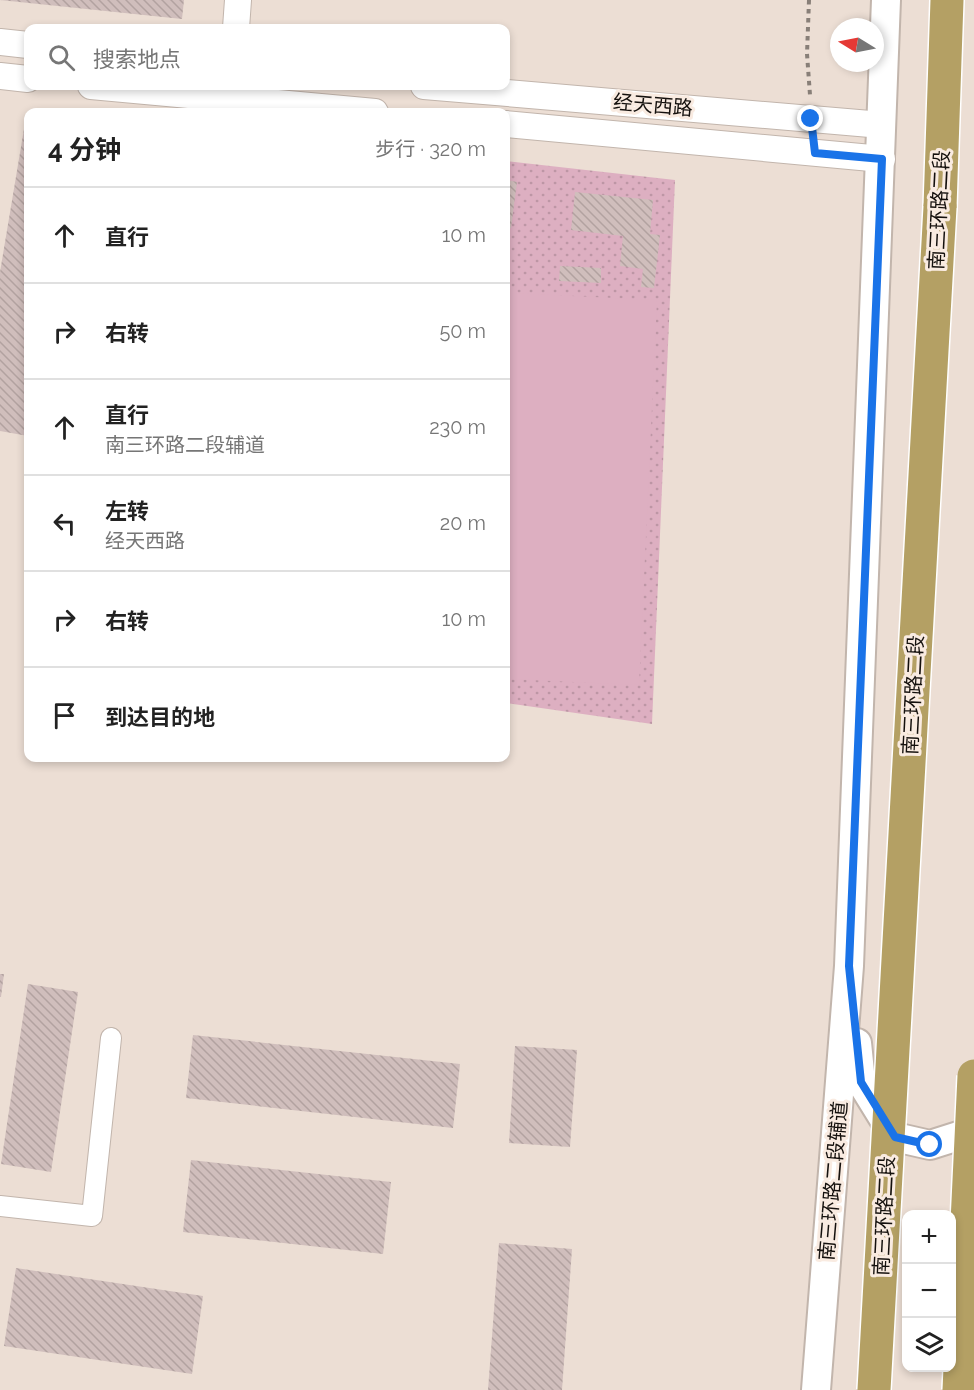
<!DOCTYPE html>
<html lang="zh">
<head>
<meta charset="utf-8">
<style>
	body { margin:0; font-family:Raleway,"Noto Sans SC",sans-serif; background:#f2f2f2; color:#222 }
	.controls { position:absolute; right:18px; bottom:18px; display:grid; overflow:hidden; border-radius:12px; box-shadow:0 3px 9px #0003 }
	.controls button { width:54px; height:54px; display:grid; place-items:center; padding:0; border:0; border-bottom:2px solid #e0e0e0; background:#fff; color:#222; font:30px sans-serif }
	.compass { position:absolute; left:830px; top:18px; width:54px; height:54px; border-radius:50%; background:#fff; box-shadow:0 3px 9px #0003; rotate:280deg }
	.stop { position:absolute; width:18px; height:18px; margin:-14px; border:4px solid #1a73e8; border-radius:50%; background:#fff }
	.stop.end { background:#1a73e8; border-color:#fff; box-shadow:0 2px 6px #0008 }
	.list { margin:0; padding:0; list-style:none }
	h2 { display:flex; justify-content:space-between; align-items:center; height:78px; margin:0; padding:0 24px; font-size:26px }
	h2 small { font-size:20px; font-weight:400; color:#767676 }
	.list li { display:grid; grid-template-columns:39px 1fr auto; gap:18px; align-items:center; box-sizing:border-box; height:96px; padding:0 24px; border-top:2px solid #e0e0e0 }
	.list b { display:block; font-size:22px; white-space:nowrap }
	.list p { margin:0; font-size:20px; white-space:nowrap; color:#767676 }
	.list em { font-size:20px; font-style:normal; color:#767676 }
	.icon { flex:none; width:33px; height:33px; fill:none; stroke:currentColor; stroke-width:2; stroke-linecap:round; stroke-linejoin:round }
	.map { position:relative; flex:none; width:974px; height:1390px; overflow:hidden }
	.search { position:absolute; background:#fff; box-shadow:0 3px 9px #0003; left:24px; top:24px; width:486px; height:66px; display:flex; align-items:center; gap:15px; box-sizing:border-box; padding:0 21px; border-radius:12px; color:#767676; font-size:22px }
	.panel { position:absolute; background:#fff; box-shadow:0 3px 9px #0003; left:24px; top:108px; width:486px; height:654px; border-radius:12px }
	.map>svg:first-child { display:block }
	.green { fill:url(#green-dots) }
	.pitch { fill:#ddafc1 }
	.building { fill:url(#building-back-hatch) }
	.lines { fill:none; stroke-linecap:round; stroke-linejoin:round }
	.minor-casing { stroke:#c2b5ac; stroke-width:22 }
	.tertiary-casing { stroke:#c2b5ac; stroke-width:28 }
	.secondary-casing { stroke:#c2b5ac; stroke-width:32 }
	.trunk-casing { stroke:#fff; stroke-width:36 }
	.path { stroke:#887f78; stroke-width:4; stroke-dasharray:4.5 4.5; stroke-linecap:butt }
	.minor { stroke:#fff; stroke-width:20 }
	.tertiary { stroke:#fff; stroke-width:26 }
	.secondary { stroke:#fff; stroke-width:28 }
	.trunk { stroke:#b4a064; stroke-width:33 }
	.trunk-bridge-casing { stroke:#fff; stroke-width:36; stroke-linecap:butt }
	.trunk-bridge { stroke:#b4a064; stroke-width:33 }
	.route { stroke:#1a73e8; stroke-width:8 }
	.labels { text-anchor:middle; stroke-width:6; stroke-linejoin:round; paint-order:stroke }
	.street-label { font-size:20px; fill:#14100d; stroke:#f9ebe1 }
</style>
</head>
<body>
<div class="map">
<svg width="974" height="1390" viewBox="0 0 974 1390">
	<defs>
		<pattern id="green-dots" width="8" height="8" patternUnits="userSpaceOnUse" patternTransform="scale(1.5)"><rect width="8" height="8" fill="#ddafc1"/><path d="M2 2h.1M6 6h.1" fill="none" stroke="#bd96a5" stroke-width="1.8" stroke-linecap="round"/></pattern>
		<pattern id="building-back-hatch" width="6" height="6" patternUnits="userSpaceOnUse" patternTransform="scale(1.5)"><rect width="6" height="6" fill="#d0bebc"/><path d="M-1 5l2 2M0 0l6 6M5-1l2 2" fill="none" stroke="#b2a2a0"/></pattern>
	</defs>
	<rect width="100%" height="100%" fill="#ecded4"/>
	<!-- green -->
	<polygon class="green" points="506,161 675,180 652,724 506,703"/>
	<!-- pitch -->
	<polygon class="pitch" points="506,293 657,300 639,685 506,679"/>
	<!-- building -->
	<g class="building">
		<polygon points="0,0 184,0 182,19"/>
		<polygon points="24,129 28,130 28,436 0,431 0,272"/>
		<polygon points="506,180 517,182 511,228 506,227"/>
		<polygon points="575,192 653,200 650,234 660,235 654,288 641,287 643,269 620,266 623,236 571,230"/>
		<polygon points="560,266 601,268 601,283 559,281"/>
		<polygon points="0,974 4,974 1,997 0,997"/>
		<polygon points="28,984 78,992 51,1172 1,1164"/>
		<polygon points="193,1035 460,1064 453,1128 186,1098"/>
		<polygon points="515,1046 577,1050 570,1147 509,1143"/>
		<polygon points="191,1160 391,1182 383,1254 183,1232"/>
		<polygon points="499,1243 572,1249 562,1390 488,1390"/>
		<polygon points="16,1268 203,1296 192,1374 4,1346"/>
	</g>
	<g class="lines">
		<defs>
			<polyline id="minor" points="0,1206 92,1216 111,1038"/>
			<g id="tertiary">
				<polyline points="236,28 238,0"/>
				<polyline points="0,42 28,45"/>
				<polyline points="0,76 28,79"/>
				<polyline points="91,86 375,112"/>
				<polyline points="424,86 882,125"/>
				<polyline points="506,124 882,159"/>
			</g>
			<g id="secondary">
				<polyline points="857,1043 861,1082 895,1137 930,1145 974,1131"/>
				<polyline points="816,1390 849,966 886,0"/>
			</g>
			<polyline id="trunk" points="940,207 947,0"/>
		</defs>
		<!-- minor casing -->
		<use href="#minor" class="minor-casing"/>
		<!-- tertiary casing -->
		<use href="#tertiary" class="tertiary-casing"/>
		<!-- secondary casing -->
		<use href="#secondary" class="secondary-casing"/>
		<!-- trunk casing -->
		<use href="#trunk" class="trunk-casing"/>
		<!-- path -->
		<polyline class="path" points="809,0 807,54 810,95"/>
		<!-- minor -->
		<use href="#minor" class="minor"/>
		<!-- tertiary -->
		<use href="#tertiary" class="tertiary"/>
		<!-- secondary -->
		<use href="#secondary" class="secondary"/>
		<!-- trunk -->
		<use href="#trunk" class="trunk"/>
		<defs>
			<g id="trunk-bridge">
				<polyline points="874,1390 940,207"/>
				<polyline points="959,1390 974,1076"/>
			</g>
		</defs>
		<!-- trunk-bridge casing -->
		<use href="#trunk-bridge" class="trunk-bridge-casing"/>
		<!-- trunk-bridge -->
		<use href="#trunk-bridge" class="trunk-bridge"/>
	</g>
	<g class="lines">
		<!-- route -->
		<polyline class="route" points="811,119 815,153 882,159 849,966 861,1082 895,1137 930,1145"/>
	</g>
	<g class="labels">
		<!-- street labels -->
		<g class="street-label">
			<text transform="translate(653 105) rotate(5)" y="7">经天西路</text>
			<text transform="translate(939 210) rotate(-87)" y="7">南三环路二段</text>
			<text transform="translate(913 695) rotate(-87)" y="7">南三环路二段</text>
			<text transform="translate(833 1181) rotate(-85)" y="7">南三环路二段辅道</text>
			<text transform="translate(884 1216) rotate(-87)" y="7">南三环路二段</text>
		</g>
	</g>
</svg>
<div class="controls">
<button>+</button>
<button>−</button>
<button><svg class="icon" aria-label="layers" viewBox="0 0 24 24"><path d="M12 4l9 5-9 5-9-5zM3 14l9 5 9-5"/></svg></button>
</div>
<svg class="compass" viewBox="-18 -18 36 36"><path d="M0-13l5 13h-10z" fill="#e53935"/><path d="M0 13l5-13h-10z" fill="#767676"/></svg>
<div class="stop" style="left:930px;top:1145px"></div>
<div class="stop end" style="left:811px;top:119px"></div>
<div class="search"><svg class="icon" aria-label="search" viewBox="0 0 24 24"><circle cx="10" cy="10" r="6"/><path d="M15 15l6 6"/></svg>搜索地点</div>
<section class="panel">
<h2>4 分钟<small>步行 · 320 m</small></h2>
<ul class="list">
<li><svg class="icon" aria-label="ahead" viewBox="0 0 24 24"><path d="M12 20V5M6 11l6-6 6 6"/></svg><div><b>直行</b></div><em>10 m</em></li>
<li><svg class="icon" aria-label="right" viewBox="0 0 24 24"><path d="M7 20v-9h11M14 6l5 5-5 5"/></svg><div><b>右转</b></div><em>50 m</em></li>
<li><svg class="icon" aria-label="ahead" viewBox="0 0 24 24"><path d="M12 20V5M6 11l6-6 6 6"/></svg><div><b>直行</b><p>南三环路二段辅道</p></div><em>230 m</em></li>
<li><svg class="icon" aria-label="left" viewBox="0 0 24 24"><path d="M17 20v-9H6M10 6l-5 5 5 5"/></svg><div><b>左转</b><p>经天西路</p></div><em>20 m</em></li>
<li><svg class="icon" aria-label="right" viewBox="0 0 24 24"><path d="M7 20v-9h11M14 6l5 5-5 5"/></svg><div><b>右转</b></div><em>10 m</em></li>
<li><svg class="icon" aria-label="arrive" viewBox="0 0 24 24"><path d="M6 21V4h12l-3 4 3 4H6"/></svg><div><b>到达目的地</b></div></li>
</ul>
</section>
</div>
</body>
</html>
